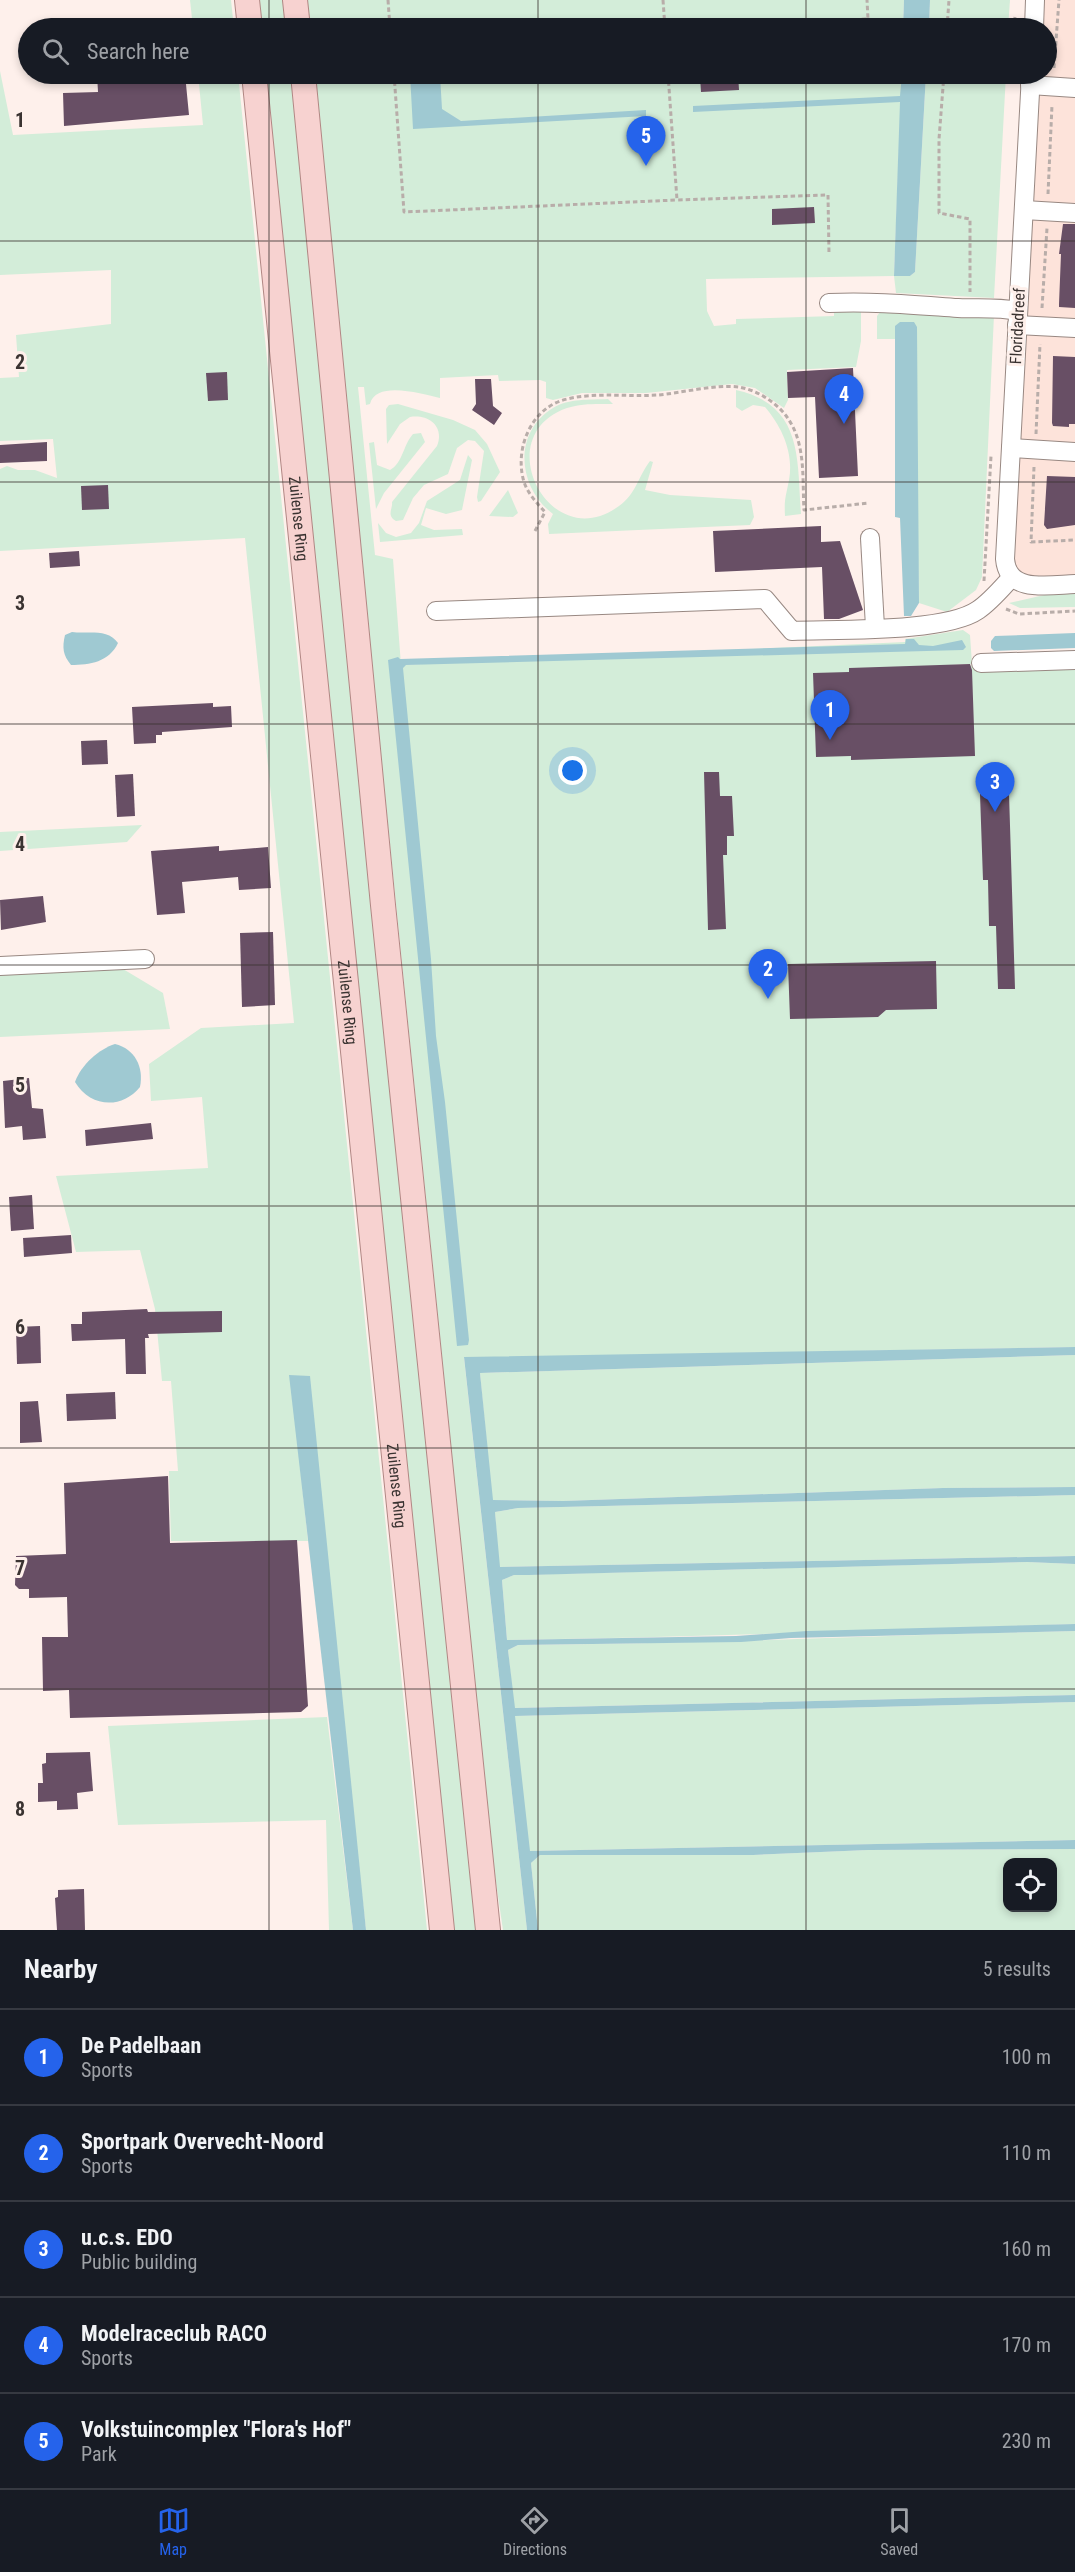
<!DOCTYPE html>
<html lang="en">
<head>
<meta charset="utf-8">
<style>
	body { margin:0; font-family:"Roboto Condensed",sans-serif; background:#20242c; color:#f1f3f6 }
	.controls { position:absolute; right:18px; bottom:18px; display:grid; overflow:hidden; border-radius:12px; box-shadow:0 3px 9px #0003 }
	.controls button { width:54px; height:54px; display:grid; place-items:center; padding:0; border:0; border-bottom:2px solid #363941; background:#171b24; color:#f1f3f6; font:30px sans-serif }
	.you { position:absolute; left:573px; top:771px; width:21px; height:21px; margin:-15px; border:4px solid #fff; border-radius:50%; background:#1a73e8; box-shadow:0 0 0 9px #1a73e833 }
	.badge { display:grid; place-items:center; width:39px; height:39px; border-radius:50%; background:#2563eb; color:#fff; font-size:20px; font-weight:700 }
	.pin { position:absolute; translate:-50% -50px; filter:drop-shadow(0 2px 3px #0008) }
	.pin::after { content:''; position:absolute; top:32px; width:21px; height:18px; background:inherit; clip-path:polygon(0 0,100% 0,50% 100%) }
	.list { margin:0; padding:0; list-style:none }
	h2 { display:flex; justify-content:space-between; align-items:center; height:78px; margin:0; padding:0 24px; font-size:26px }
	h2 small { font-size:20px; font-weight:400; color:#9ea1a6 }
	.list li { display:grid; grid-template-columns:39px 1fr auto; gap:18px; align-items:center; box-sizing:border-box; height:96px; padding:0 24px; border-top:2px solid #363941 }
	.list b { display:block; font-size:22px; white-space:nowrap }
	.list p { margin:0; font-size:20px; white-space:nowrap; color:#9ea1a6 }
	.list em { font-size:20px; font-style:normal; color:#9ea1a6 }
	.icon { flex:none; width:33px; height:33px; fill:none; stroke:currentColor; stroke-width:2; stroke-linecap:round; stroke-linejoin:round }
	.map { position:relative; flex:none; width:1075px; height:1930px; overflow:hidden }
	.search { position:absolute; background:#171b24; box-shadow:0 3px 9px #0003; left:18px; right:18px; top:18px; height:66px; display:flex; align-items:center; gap:15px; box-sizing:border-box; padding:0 21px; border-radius:33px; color:#9ea1a6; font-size:22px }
	.sheet { height:558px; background:#171b24 }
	nav { display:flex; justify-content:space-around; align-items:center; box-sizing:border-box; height:84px; border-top:2px solid #363941; background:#171b24; font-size:16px; color:#9ea1a6 }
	nav a { display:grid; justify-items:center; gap:3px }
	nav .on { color:#2563eb }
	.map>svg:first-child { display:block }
	.built { fill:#fde3da }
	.green { fill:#d3edd9; fill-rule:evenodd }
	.water { fill:#9fc9d2 }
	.building { fill:#684f65 }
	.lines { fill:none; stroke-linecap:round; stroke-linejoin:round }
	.minor-casing { stroke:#988882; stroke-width:20 }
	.major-casing { stroke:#b18784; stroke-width:26 }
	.path { stroke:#b8ada9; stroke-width:3; stroke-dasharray:4.5 3; stroke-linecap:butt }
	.minor { stroke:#fff; stroke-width:18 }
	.major { stroke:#f7d2d0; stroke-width:24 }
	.grid { fill:none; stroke:#3a3331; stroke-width:1.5; stroke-opacity:0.55 }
	.labels { text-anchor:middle; stroke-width:6; stroke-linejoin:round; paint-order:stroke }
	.street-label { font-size:16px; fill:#3a3331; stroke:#fef0eb }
	.grid-label { font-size:20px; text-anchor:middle; font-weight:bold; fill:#3a3331; stroke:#fef0eb; stroke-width:6; stroke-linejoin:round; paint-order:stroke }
</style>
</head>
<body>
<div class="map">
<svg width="1075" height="1930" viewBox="0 0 1075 1930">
	<rect width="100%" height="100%" fill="#fef0eb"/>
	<!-- built -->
	<polygon class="built" points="1033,0 1075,0 1075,584 1003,574 1028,74 1046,74 1046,28 1031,28"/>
	<!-- green -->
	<g class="green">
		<polygon points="190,0 231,0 234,28 193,28"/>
		<polygon points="258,0 284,0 287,28 261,28"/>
		<polygon points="305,0 904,0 903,28 307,28"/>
		<polygon points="930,0 1010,0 1008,28 929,28"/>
		<polygon points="0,71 13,135 203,125 198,74 238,74 427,1930 366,1930 349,1779 301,1475 308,1541 171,1541 169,1471 178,1471 171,1381 162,1381 155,1309 140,1250 76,1252 56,1176 208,1168 202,1097 151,1101 149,1064 201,1028 294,1023 245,538 0,551 0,469 7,466 18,470 35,470 57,478 53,439 0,441 0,378 19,377 16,335 111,324 111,270 0,275"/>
		<polygon points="266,74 291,74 482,1930 455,1930 452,1917"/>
		<path d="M312 74H902L894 275 910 276 915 272 926 74H1006L994 298 896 293 894 276 706 279 707 311 714 326 736 324V319L834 316V306L861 309V341L856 367 787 370 788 400 784 408 755 388 732 384 646 393H582L553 400 546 398V382L540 380 499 381 498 375 440 378V398C422 394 376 380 370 404L366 405 364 387H358L375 555 393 559 401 665 905 642V639L963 630 970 635 972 664 929 666 1075 664V1347L464 1358 527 1930H503L493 1862Z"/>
		<polygon points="881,311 994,315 982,577 976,590 947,612 919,603 917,521 895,326 895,339 877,339 877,316"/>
		<path d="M736 390C803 405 797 458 801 514L785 516C784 499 786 496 789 480 794 453 782 427 765 407L753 405 742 411 736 407Z"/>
		<path d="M608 399 613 404C598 404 582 403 567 408 487 436 550 557 619 506 636 494 638 477 650 461L653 462 645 490 670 495 751 500 754 517 750 525 549 534 548 524 553 514C518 488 512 433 553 408 569 398 590 400 608 399Z"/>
		<path d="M398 404 453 420 475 430 487 444 500 472 481 501 478 502 477 497 484 451 475 441 468 440 457 448 448 474 424 485 413 498 403 520 396 521C386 515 393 509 392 502L437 446C445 426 428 414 410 417L400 424 387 444 386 409 389 405Z"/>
		<path d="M421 433 425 442 384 493 376 509 369 443 374 442 377 465 390 470C403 463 403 445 413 434Z"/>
		<polygon points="468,455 472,460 462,510 446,514 426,508 421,525 434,530 462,529 463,535 380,542 378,523 386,533 396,537 411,533 419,523 427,501 460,480"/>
		<polygon points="508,490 518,513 513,517 489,516"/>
		<polygon points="1075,592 1075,607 1020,608 1009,603 1053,593"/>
		<polygon points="142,825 127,842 0,851 0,832"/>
		<polygon points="118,966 163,993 170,1029 0,1037 0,970"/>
		<polygon points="1075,1355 1075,1487 943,1488 563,1501 492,1500 480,1373"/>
		<polygon points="1075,1495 1075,1556 499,1567 495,1512 518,1508"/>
		<path d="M1027 1562 1075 1564V1624C886 1630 697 1637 507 1640L502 1580 514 1575Z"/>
		<path d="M1075 1631V1695L514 1708 508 1650 518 1645C704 1644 889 1635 1075 1631Z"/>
		<polygon points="1075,1702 1075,1840 529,1851 514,1716"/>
		<polygon points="327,1717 353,1930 329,1930 326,1820 118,1825 108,1726"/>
		<path d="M1075 1849V1930H538L531 1863 540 1855H753L868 1850ZM1008 1862H1052V1908H1008Z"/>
	</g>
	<!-- water -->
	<g class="water">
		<polygon points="904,0 930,0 929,28 903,28"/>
		<polygon points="410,74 440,75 442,109 461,121 646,110 646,116 413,129"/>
		<polygon points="902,74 926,74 915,272 910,276 894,276 900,102 693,112 693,106 900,96"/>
		<polygon points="900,322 914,322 917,327 919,603 911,616 904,616 900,518 895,517 895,326"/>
		<path d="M72 632C88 634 108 628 118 643 109 662 90 665 71 665 63 655 62 648 65 635Z"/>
		<polygon points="1075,633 1075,648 994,651 991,648 991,641 995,636"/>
		<polygon points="906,639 914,639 919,645 933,646 962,640 966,647 963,650 406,665 403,668 431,959 436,1036 445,1102 469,1340 468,1345 457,1346 388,660 398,657 400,659 905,644"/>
		<path d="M115 1044C135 1049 144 1067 140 1087 121 1110 90 1107 75 1082 81 1065 99 1049 115 1044Z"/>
		<polygon points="1075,1347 1075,1355 480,1373 493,1500 563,1501 943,1488 1075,1487 1075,1495 518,1508 495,1512 500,1567 1075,1556 1075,1564 1027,1562 529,1575 514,1575 502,1580 507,1640 736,1636 807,1631 1075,1624 1075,1631 791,1638 741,1642 518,1645 508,1650 515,1708 1075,1695 1075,1702 515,1716 530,1851 1075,1840 1075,1849 868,1850 753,1855 540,1855 531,1863 538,1930 527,1930 464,1357"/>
		<polygon points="289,1375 310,1376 366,1930 353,1930"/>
	</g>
	<!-- building -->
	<g class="building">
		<polygon points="97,74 185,74 189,115 64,126 63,93 98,92"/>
		<polygon points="738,75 739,90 701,92 700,77"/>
		<polygon points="814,207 815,223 772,225 772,209"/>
		<polygon points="1063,224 1075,224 1075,308 1059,307 1059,304 1061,254 1059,254"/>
		<polygon points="1053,356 1075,357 1075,424 1069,424 1069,427 1053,426 1052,423"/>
		<polygon points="853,368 858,476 819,478 815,397 788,398 787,372"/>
		<polygon points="227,372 228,400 208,401 206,373"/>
		<polygon points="475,379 491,379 493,406 502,413 494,425 472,410 476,404"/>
		<polygon points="47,442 47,461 0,463 0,445"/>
		<polygon points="1047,476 1075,477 1075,525 1047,529 1044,525"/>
		<polygon points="108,485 109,509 82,510 81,486"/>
		<polygon points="821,526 821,542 840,541 863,610 839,619 824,619 822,567 715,572 713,531"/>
		<polygon points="79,551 80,566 50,568 49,553"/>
		<polygon points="970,664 972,670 975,756 851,760 851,756 816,757 813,673 849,672 849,668"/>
		<polygon points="213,703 213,707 231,706 232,727 162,732 162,735 156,735 156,743 134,744 132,707"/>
		<polygon points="107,740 108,764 82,765 81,741"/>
		<polygon points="704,772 719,772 720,796 732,796 734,836 727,836 727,855 723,855 726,929 708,930"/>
		<polygon points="133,774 135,816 117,817 115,775"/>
		<polygon points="1009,793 1015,989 998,989 996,926 989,926 988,880 983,880 980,794"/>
		<polygon points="219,846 219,851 268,847 271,888 239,890 238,877 182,882 185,913 157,915 151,851"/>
		<polygon points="43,896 46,922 1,930 0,900"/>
		<polygon points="273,932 275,1005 242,1007 240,933"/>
		<polygon points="936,961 937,1009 886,1010 878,1017 790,1019 788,964"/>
		<polygon points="29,1078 32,1108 43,1109 46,1138 23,1140 22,1126 5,1128 3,1081"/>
		<polygon points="151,1123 153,1139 86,1146 85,1130"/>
		<polygon points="32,1195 34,1229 11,1231 9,1197"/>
		<polygon points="71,1235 72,1253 24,1257 23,1238"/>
		<polygon points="147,1309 148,1312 222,1311 222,1332 148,1334 149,1338 145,1338 146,1374 126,1374 125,1339 72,1341 71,1324 82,1324 82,1312"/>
		<polygon points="40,1326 41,1363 17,1364 16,1327"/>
		<polygon points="115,1392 116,1419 67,1421 66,1394"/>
		<polygon points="38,1401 42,1442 20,1443 20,1402"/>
		<polygon points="168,1476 170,1543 297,1540 308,1706 301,1712 70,1718 69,1690 43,1691 42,1637 68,1637 67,1597 29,1598 29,1589 19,1589 15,1585 16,1556 66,1554 64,1483"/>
		<polygon points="90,1752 93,1791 77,1793 78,1809 57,1810 57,1801 38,1802 38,1783 43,1783 42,1764 46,1763 46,1753"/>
		<polygon points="84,1889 85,1930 57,1930 55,1898 58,1897 58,1890"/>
	</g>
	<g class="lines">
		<defs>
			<g id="minor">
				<polyline points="1034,28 1035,0"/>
				<path d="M1031 74 1005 559C1008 594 1049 585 1075 584"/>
				<polyline points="1030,85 1075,88"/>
				<polyline points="1024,210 1075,213"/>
				<path d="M829 303C873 301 915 305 958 308 979 309 998 307 1018 311"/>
				<polyline points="1017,325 1075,328"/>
				<polyline points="1011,448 1075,452"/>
				<polyline points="870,538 875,627"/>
				<path d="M436 611 765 599 792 631C835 629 945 633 978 610 990 602 1001 589 1011 578"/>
				<polyline points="981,663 1075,660"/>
				<polyline points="0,966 145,959"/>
			</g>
			<g id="major">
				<polyline points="247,0 250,28"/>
				<polyline points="295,0 298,28"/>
				<path id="s1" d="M254 74 442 1930"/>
				<polyline points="303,74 383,905 488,1930"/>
			</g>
		</defs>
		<!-- minor casing -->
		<use href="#minor" class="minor-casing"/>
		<!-- major casing -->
		<use href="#major" class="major-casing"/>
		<!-- path -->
		<g class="path">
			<polyline points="388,0 390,28"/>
			<polyline points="663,0 665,28"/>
			<polyline points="712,28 868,19 867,0"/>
			<polyline points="947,28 949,0"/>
			<polyline points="1014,28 1015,17"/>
			<polyline points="1054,68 1059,0"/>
			<polyline points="394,74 404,212 677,200"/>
			<polyline points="668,74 677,200 828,195 829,254"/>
			<polyline points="944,74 939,139 939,213 970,219 970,292"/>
			<polyline points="1048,194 1052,105"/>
			<polyline points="1042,308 1047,228"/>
			<polyline points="1036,434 1040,344"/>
			<polyline points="1034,467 1031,542 1075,540"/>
			<path d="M535 531 545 512C537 503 528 494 524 482 514 449 531 407 567 399 596 392 628 397 658 395 681 393 716 384 739 387 755 390 771 399 782 411 807 438 802 477 804 510L869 503"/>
			<polyline points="984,581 991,456"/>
			<polyline points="1006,609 1019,614 1075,611"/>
		</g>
		<!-- minor -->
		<use href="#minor" class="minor"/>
		<!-- major -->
		<use href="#major" class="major"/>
	</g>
	<!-- grid -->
	<path class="grid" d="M269 0V28M538 0V28M806 0V28M269 74V1930M538 74V1930M806 74V1930M0 241H1075M0 482H1075M0 724H1075M0 965H1075M0 1206H1075M0 1448H1075M0 1689H1075"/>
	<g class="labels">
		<!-- street labels -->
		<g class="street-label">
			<text transform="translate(1017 326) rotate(-87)" y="6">Floridadreef</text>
			<text dy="6" stroke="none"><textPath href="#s1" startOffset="447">Zuilense Ring</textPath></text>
			<text dy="6" stroke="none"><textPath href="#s1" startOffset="933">Zuilense Ring</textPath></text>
			<text dy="6" stroke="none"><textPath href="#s1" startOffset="1419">Zuilense Ring</textPath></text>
		</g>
	</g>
	<g class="grid-label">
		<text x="20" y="127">1</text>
		<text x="20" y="369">2</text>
		<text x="20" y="610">3</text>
		<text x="20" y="851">4</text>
		<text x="20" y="1092">5</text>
		<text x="20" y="1334">6</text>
		<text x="20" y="1575">7</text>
		<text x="20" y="1816">8</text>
	</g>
</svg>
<div class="controls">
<button><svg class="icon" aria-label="locate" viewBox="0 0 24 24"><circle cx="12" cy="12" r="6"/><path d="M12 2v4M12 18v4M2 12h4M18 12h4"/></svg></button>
</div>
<div class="you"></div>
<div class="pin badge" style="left:830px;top:740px">1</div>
<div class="pin badge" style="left:768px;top:999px">2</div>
<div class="pin badge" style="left:995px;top:812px">3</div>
<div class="pin badge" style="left:844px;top:424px">4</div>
<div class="pin badge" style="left:646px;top:166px">5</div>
<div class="search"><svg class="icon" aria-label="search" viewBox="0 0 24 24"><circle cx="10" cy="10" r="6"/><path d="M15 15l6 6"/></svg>Search here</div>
</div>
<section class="sheet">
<h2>Nearby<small>5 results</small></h2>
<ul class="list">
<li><span class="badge">1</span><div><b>De Padelbaan</b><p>Sports</p></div><em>100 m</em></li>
<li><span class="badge">2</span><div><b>Sportpark Overvecht-Noord</b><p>Sports</p></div><em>110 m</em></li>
<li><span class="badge">3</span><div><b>u.c.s. EDO</b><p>Public building</p></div><em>160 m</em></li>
<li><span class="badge">4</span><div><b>Modelraceclub RACO</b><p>Sports</p></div><em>170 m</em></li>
<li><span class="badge">5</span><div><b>Volkstuincomplex &quot;Flora's Hof&quot;</b><p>Park</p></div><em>230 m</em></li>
</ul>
</section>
<nav>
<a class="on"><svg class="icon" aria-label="map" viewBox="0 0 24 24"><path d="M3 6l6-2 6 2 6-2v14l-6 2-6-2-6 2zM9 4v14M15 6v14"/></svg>Map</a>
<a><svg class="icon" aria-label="directions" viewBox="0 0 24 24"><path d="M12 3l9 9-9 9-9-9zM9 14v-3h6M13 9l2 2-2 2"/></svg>Directions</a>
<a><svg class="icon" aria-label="saved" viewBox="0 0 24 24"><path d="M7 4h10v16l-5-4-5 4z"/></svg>Saved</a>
</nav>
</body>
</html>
